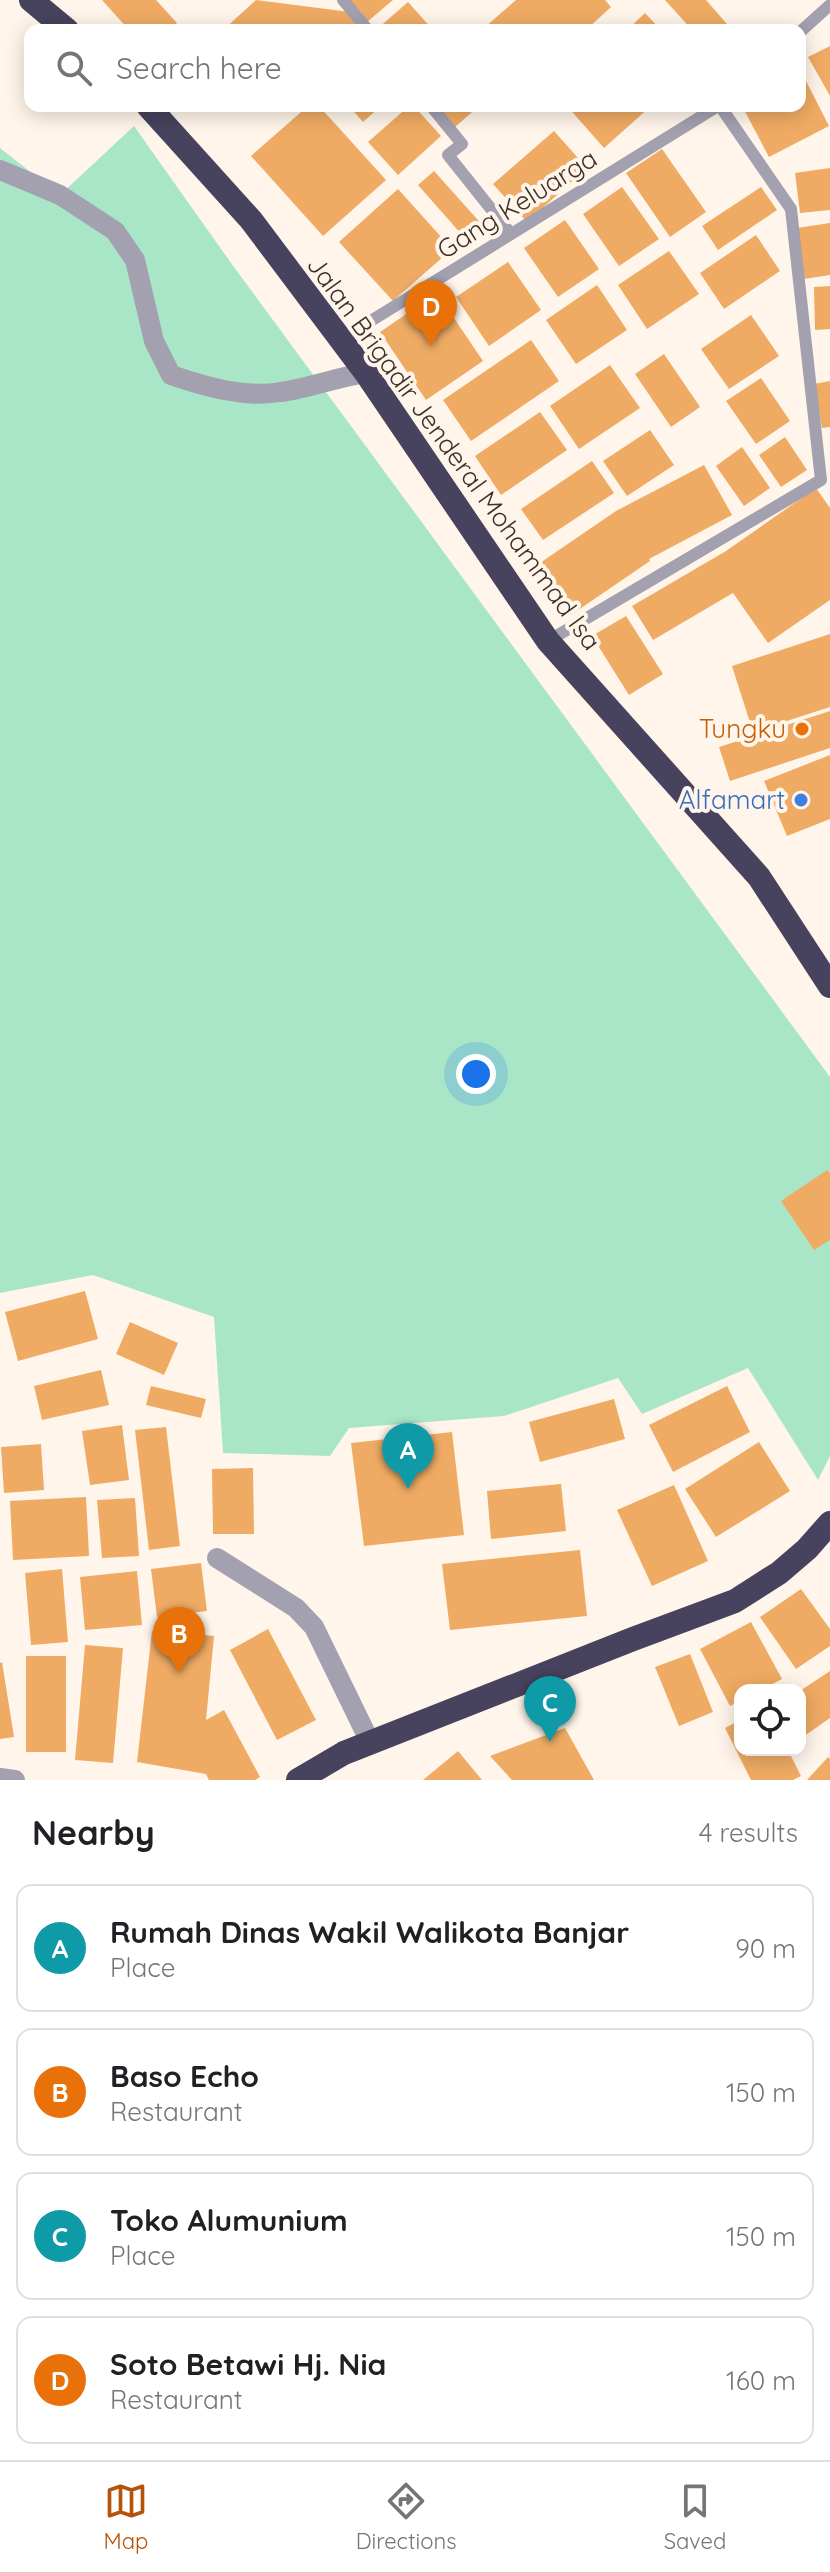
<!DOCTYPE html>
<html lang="en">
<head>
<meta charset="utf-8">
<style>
	body { margin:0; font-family:Quicksand,sans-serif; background:#f6f6f6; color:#202124 }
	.controls { position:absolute; right:24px; bottom:24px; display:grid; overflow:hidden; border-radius:16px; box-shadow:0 4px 20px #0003 }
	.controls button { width:72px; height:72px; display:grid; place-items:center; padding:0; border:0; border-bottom:2px solid #e0e0e0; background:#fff; color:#202124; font:40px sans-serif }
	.you { position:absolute; left:476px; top:1074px; width:28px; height:28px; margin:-20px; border:6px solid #fff; border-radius:50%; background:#1a73e8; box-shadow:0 0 0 12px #1a73e833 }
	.badge { display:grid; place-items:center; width:52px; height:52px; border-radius:50%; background:#b45309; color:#fff; font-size:26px; font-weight:700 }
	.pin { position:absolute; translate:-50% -66px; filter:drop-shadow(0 2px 4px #0008) }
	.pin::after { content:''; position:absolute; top:42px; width:28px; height:24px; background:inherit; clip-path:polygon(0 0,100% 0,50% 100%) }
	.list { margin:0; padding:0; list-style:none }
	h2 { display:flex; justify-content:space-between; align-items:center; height:104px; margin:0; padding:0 32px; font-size:34px }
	h2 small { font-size:26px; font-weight:400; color:#757577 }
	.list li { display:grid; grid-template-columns:52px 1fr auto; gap:24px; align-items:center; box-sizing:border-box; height:128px; margin:0 16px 16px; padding:0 16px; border:2px solid #e0e0e0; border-radius:16px }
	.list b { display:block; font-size:30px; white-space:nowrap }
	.list p { margin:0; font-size:26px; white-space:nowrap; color:#757577 }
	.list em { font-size:26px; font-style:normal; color:#757577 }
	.icon { flex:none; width:44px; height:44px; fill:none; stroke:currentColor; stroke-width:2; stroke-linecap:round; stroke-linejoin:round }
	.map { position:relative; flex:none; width:830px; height:1780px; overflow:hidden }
	.search { position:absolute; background:#fff; box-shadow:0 4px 20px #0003; left:24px; right:24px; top:24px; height:88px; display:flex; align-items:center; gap:20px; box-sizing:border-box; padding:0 28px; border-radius:16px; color:#757577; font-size:30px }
	.sheet { height:680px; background:#fff }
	nav { display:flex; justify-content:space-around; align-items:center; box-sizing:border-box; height:112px; border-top:2px solid #e0e0e0; background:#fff; font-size:22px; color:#757577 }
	nav a { display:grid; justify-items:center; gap:4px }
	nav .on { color:#b45309 }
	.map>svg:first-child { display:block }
	.green { fill:#a9e6c8 }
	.building { fill:#efab64 }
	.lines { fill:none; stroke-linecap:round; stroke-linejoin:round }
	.lane { stroke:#a3a0af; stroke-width:12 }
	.street { stroke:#a3a0af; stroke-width:20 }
	.highway { stroke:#47425d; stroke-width:24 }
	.food-dot { fill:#e8710a; stroke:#fff5ea; stroke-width:3 }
	.shop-dot { fill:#3f7fe0; stroke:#fff5ea; stroke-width:3 }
	.labels { text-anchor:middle; stroke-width:8; stroke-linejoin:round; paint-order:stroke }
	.street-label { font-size:26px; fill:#3c3228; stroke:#fff5ea }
	.food-label { font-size:26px; fill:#c56008; stroke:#fff5ea; text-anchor:end }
	.shop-label { font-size:26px; fill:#366cbe; stroke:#fff5ea; text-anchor:end }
</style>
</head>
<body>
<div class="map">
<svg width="830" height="1780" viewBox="0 0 830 1780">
	<rect width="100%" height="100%" fill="#fff5ea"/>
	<!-- green -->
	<polygon class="green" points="134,126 231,263 830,1077 830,1456 818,1480 748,1368 642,1414 618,1378 504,1416 349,1428 330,1456 223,1453 214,1317 93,1275 0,1293 0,148 60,195"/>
	<!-- building -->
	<g class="building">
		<polygon points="102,0 156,0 177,23 169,30 129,30"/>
		<polygon points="256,0 350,12 366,30 223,30"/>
		<polygon points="348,0 393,0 367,22"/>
		<polygon points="516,0 605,0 611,7 586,30 487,30 485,27"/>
		<polygon points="665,0 706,0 727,24 720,30 692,30"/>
		<polygon points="408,2 433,30 376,30"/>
		<polygon points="645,13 661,30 627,30"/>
		<polygon points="830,46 830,96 808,57"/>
		<polygon points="803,75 829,126 769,157 742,106 800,106 800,77"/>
		<polygon points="308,106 319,106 386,180 323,236 251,156"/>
		<polygon points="349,106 381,106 363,122"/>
		<polygon points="409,106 414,106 441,136 398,175 368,142"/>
		<polygon points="436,106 479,106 455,127"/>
		<polygon points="567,106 651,106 604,148"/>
		<polygon points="554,131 587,168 527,222 493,184"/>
		<polygon points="662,149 706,212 670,237 626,173"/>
		<polygon points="830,168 830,210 800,213 795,173"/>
		<polygon points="434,171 486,229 470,244 418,185"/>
		<polygon points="622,187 659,239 619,266 583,214"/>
		<polygon points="761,187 777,210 718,250 702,226"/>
		<polygon points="398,189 452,249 393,301 339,242"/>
		<polygon points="565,220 599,269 558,297 524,248"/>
		<polygon points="830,223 830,275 804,279 797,228"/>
		<polygon points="756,235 780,271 724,309 700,273"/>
		<polygon points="669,251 699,294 647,329 618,285"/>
		<polygon points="508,262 541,310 489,346 456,297"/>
		<polygon points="597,285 627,330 576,364 546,320"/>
		<polygon points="830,286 830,329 815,330 814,287"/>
		<polygon points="437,293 483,361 426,400 380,332"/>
		<polygon points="751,315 779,356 729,389 701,349"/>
		<polygon points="531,340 559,381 471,441 443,400"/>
		<polygon points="664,354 700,407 671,427 635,374"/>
		<polygon points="610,365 640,408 579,449 550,406"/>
		<polygon points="761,378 790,421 756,444 726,401"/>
		<polygon points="830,381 830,427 822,428 814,384"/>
		<polygon points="540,412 567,450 501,495 475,456"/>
		<polygon points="650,430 674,465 627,496 603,461"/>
		<polygon points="785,437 807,470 781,487 759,455"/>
		<polygon points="742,447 770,488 744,506 716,466"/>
		<polygon points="592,461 614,493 543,540 521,509"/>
		<polygon points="704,465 732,515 649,559 650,561 571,615 537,565 616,511"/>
		<polygon points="816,488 830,508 830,600 768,643 733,593 653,640 632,606 726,551"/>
		<polygon points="626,616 663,674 629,695 592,636"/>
		<polygon points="830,634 830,707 753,732 732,666"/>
		<polygon points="830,711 830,748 730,781 719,747"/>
		<polygon points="830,755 830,819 787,836 764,781"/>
		<polygon points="827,1170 830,1173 830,1240 814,1250 781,1201"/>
		<polygon points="85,1291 98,1339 18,1361 5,1312"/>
		<polygon points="130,1322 178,1343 164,1375 116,1354"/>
		<polygon points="101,1370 109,1405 42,1420 34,1386"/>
		<polygon points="151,1386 206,1399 201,1418 146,1405"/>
		<polygon points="727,1386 750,1432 673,1472 649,1425"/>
		<polygon points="614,1399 625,1439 540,1462 529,1422"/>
		<polygon points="122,1425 129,1480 90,1485 82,1431"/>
		<polygon points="166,1427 180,1546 149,1550 135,1430"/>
		<polygon points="452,1432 464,1535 364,1546 351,1443"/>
		<polygon points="759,1442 790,1491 716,1537 685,1489"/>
		<polygon points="41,1444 44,1490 4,1493 1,1447"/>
		<polygon points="253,1468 254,1534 213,1534 212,1469"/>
		<polygon points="561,1484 566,1531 491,1539 487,1491"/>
		<polygon points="674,1485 708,1561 652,1586 617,1510"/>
		<polygon points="86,1497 89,1556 13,1560 10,1501"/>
		<polygon points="135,1498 139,1556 102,1558 97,1500"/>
		<polygon points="580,1550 587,1616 450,1630 442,1564"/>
		<polygon points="201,1563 207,1611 157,1617 151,1569"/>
		<polygon points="62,1569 68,1642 31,1645 25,1573"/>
		<polygon points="137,1571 142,1625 85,1630 80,1577"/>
		<polygon points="801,1589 830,1629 830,1646 796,1669 760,1617"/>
		<polygon points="751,1622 782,1679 761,1690 740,1690 740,1701 730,1706 700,1649"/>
		<polygon points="268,1629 316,1720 277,1740 230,1650"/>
		<polygon points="152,1631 214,1636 206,1720 224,1710 260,1777 255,1780 209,1780 206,1774 137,1762"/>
		<polygon points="85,1645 123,1648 113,1763 75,1760"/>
		<polygon points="690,1654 713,1712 679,1726 655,1667"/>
		<rect x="26" y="1656" width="40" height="96"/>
		<polygon points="2,1662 14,1737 0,1739 0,1663"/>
		<polygon points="830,1671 830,1718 800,1739 800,1691"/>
		<polygon points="740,1720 740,1750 788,1750 801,1776 793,1780 751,1780 725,1728"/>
		<polygon points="565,1728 594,1780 512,1780 490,1756"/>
		<polygon points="458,1751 482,1780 423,1780"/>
		<polygon points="828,1757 830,1759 830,1780 807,1780"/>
	</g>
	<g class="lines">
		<!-- lane -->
		<g class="lane">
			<polyline points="343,0 368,30"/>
			<polyline points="800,32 830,5"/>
			<polyline points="431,106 462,144 448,155 511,234"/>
			<polyline points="340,340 718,106"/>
			<polyline points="548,641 821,480 791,209 720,106"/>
		</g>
		<!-- street -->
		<g class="street">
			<path d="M0 170 60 195 115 231 135 260 154 341 171 375C206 387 244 398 281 392 310 388 337 377 366 373"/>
			<polyline points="217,1558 296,1608 314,1627 370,1742"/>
			<polyline points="0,1778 15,1780"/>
		</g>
		<!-- highway -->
		<g class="highway">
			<polyline points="31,0 67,30"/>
			<polyline points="148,106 251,220 366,373 548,641 759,877 830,986"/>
			<polyline points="298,1780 344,1753 633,1639 735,1601 779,1573 807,1549 830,1523"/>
		</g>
	</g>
	<!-- markers -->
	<circle class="food-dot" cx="802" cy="729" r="8"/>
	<circle class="shop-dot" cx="801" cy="800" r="8"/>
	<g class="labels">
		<!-- street labels -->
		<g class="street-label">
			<text transform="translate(517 204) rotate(-32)" y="9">Gang Keluarga</text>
			<text transform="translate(454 453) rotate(54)" y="9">Jalan Brigadir Jenderal Mohammad Isa</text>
		</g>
		<!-- food labels -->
		<g class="food-label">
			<text x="786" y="738">Tungku</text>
		</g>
		<!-- shop labels -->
		<g class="shop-label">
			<text x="785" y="809">Alfamart</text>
		</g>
	</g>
</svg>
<div class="controls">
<button><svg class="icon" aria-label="locate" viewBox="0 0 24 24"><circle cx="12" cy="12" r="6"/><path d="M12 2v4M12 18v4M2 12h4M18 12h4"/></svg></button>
</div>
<div class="you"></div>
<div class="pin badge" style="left:408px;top:1489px;background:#0f9aa8">A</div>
<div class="pin badge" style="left:179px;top:1673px;background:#e8710a">B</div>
<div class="pin badge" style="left:550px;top:1742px;background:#0f9aa8">C</div>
<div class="pin badge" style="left:431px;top:346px;background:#e8710a">D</div>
<div class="search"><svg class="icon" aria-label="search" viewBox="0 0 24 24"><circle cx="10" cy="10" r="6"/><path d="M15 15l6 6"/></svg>Search here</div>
</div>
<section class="sheet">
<h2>Nearby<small>4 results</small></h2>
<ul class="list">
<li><span class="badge" style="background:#0f9aa8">A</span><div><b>Rumah Dinas Wakil Walikota Banjar</b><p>Place</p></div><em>90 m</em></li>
<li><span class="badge" style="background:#e8710a">B</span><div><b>Baso Echo</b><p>Restaurant</p></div><em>150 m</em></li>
<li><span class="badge" style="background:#0f9aa8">C</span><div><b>Toko Alumunium</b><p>Place</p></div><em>150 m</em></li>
<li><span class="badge" style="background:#e8710a">D</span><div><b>Soto Betawi Hj. Nia</b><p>Restaurant</p></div><em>160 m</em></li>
</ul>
</section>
<nav>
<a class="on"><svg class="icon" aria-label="map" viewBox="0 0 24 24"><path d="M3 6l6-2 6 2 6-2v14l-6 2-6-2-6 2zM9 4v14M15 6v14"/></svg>Map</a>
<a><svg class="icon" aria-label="directions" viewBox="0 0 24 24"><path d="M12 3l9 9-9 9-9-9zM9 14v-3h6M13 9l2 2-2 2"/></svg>Directions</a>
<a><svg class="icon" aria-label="saved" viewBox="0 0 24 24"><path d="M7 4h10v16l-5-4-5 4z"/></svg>Saved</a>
</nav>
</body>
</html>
